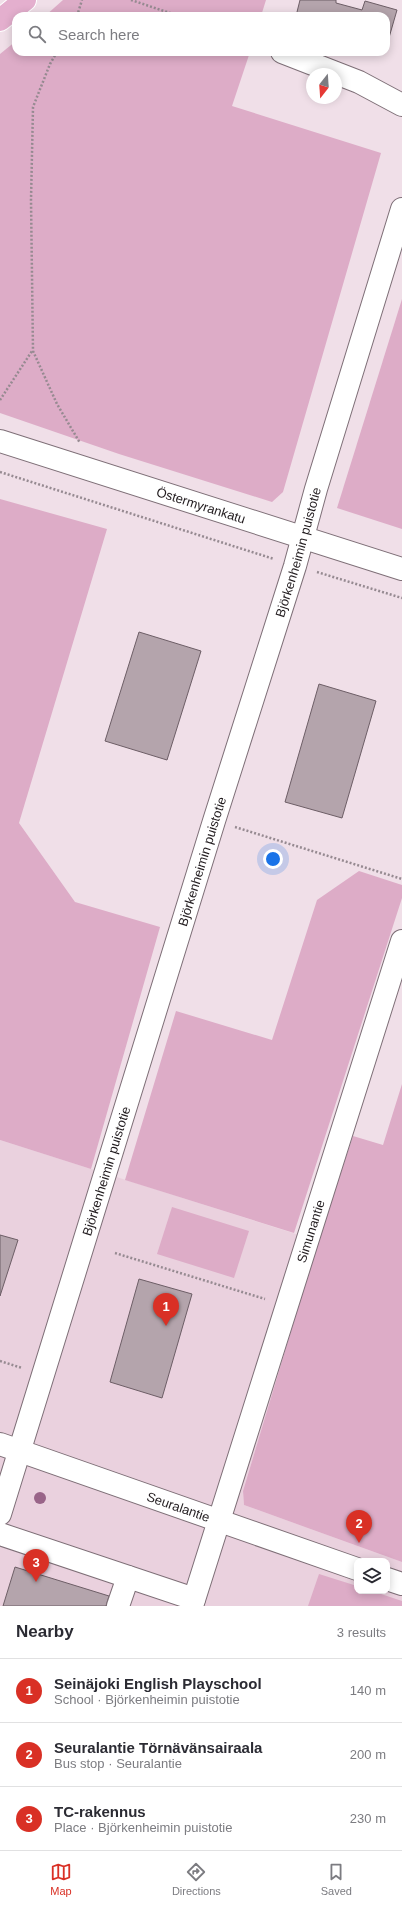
<!DOCTYPE html>
<html lang="en">
<head>
<meta charset="utf-8">
<style>
	body { margin:0; font-family:Arial,sans-serif; background:#f2f2f3; color:#2b2b33 }
	.controls { position:absolute; right:12px; bottom:12px; display:grid; overflow:hidden; border-radius:8px; box-shadow:0 2px 10px #0003 }
	.controls button { width:36px; height:36px; display:grid; place-items:center; padding:0; border:0; border-bottom:1px solid #e1e1e2; background:#fff; color:#2b2b33; font:20px sans-serif }
	.compass { position:absolute; left:306px; top:68px; width:36px; height:36px; border-radius:50%; background:#fff; box-shadow:0 2px 10px #0003; rotate:197deg }
	.you { position:absolute; left:273px; top:859px; width:14px; height:14px; margin:-10px; border:3px solid #fff; border-radius:50%; background:#1a73e8; box-shadow:0 0 0 6px #1a73e833 }
	.badge { display:grid; place-items:center; width:26px; height:26px; border-radius:50%; background:#d93025; color:#fff; font-size:13px; font-weight:700 }
	.pin { position:absolute; translate:-50% -33px; filter:drop-shadow(0 1px 2px #0008) }
	.pin::after { content:''; position:absolute; top:21px; width:14px; height:12px; background:inherit; clip-path:polygon(0 0,100% 0,50% 100%) }
	.list { margin:0; padding:0; list-style:none }
	h2 { display:flex; justify-content:space-between; align-items:center; height:52px; margin:0; padding:0 16px; font-size:17px }
	h2 small { font-size:13px; font-weight:400; color:#7c7c81 }
	.list li { display:grid; grid-template-columns:26px 1fr auto; gap:12px; align-items:center; box-sizing:border-box; height:64px; padding:0 16px; border-top:1px solid #e1e1e2 }
	.list b { display:block; font-size:15px; white-space:nowrap }
	.list p { margin:0; font-size:13px; white-space:nowrap; color:#7c7c81 }
	.list em { font-size:13px; font-style:normal; color:#7c7c81 }
	.icon { flex:none; width:22px; height:22px; fill:none; stroke:currentColor; stroke-width:2; stroke-linecap:round; stroke-linejoin:round }
	.map { position:relative; flex:none; width:402px; height:1606px; overflow:hidden }
	.search { position:absolute; background:#fff; box-shadow:0 2px 10px #0003; left:12px; right:12px; top:12px; height:44px; display:flex; align-items:center; gap:10px; box-sizing:border-box; padding:0 14px; border-radius:12px; color:#7c7c81; font-size:15px }
	.sheet { height:244px; background:#fff }
	nav { display:flex; justify-content:space-around; align-items:center; box-sizing:border-box; height:56px; border-top:1px solid #e1e1e2; background:#fff; font-size:11px; color:#7c7c81 }
	nav a { display:grid; justify-items:center; gap:2px }
	nav .on { color:#d93025 }
	.map>svg:first-child { display:block }
	.built { fill:#ead1de; fill-rule:evenodd }
	.green { fill:#ddacc7 }
	.building { fill:#b4a4ac; stroke:#6d5e66 }
	.lines { fill:none; stroke-linecap:round; stroke-linejoin:round }
	.minor-casing { stroke:#7e6f77; stroke-width:24 }
	.major-casing { stroke:#fff; stroke-width:24 }
	.path { stroke:#968a91; stroke-width:2.5; stroke-dasharray:2 2; stroke-linecap:butt }
	.minor { stroke:#fff; stroke-width:22 }
	.major { stroke:#e4afce; stroke-width:22 }
	.tree { fill:#996488 }
	.labels { text-anchor:middle; stroke-width:4; stroke-linejoin:round; paint-order:stroke }
	.street-label { font-size:13px; fill:#221c1f; stroke:#f0dfe8 }
</style>
</head>
<body>
<div class="map">
<svg width="402" height="1606" viewBox="0 0 402 1606">
	<rect width="100%" height="100%" fill="#f0dfe8"/>
	<!-- built -->
	<path class="built" d="M0 1140 318 1241 243 1491 244 1505 402 1562V1606H0ZM357 1561H387V1591H357Z"/>
	<!-- green -->
	<g class="green">
		<polygon points="63,0 266,0 261,16 45,16"/>
		<polygon points="16,41 16,52 250,52 232,106 381,153 283,492 272,502 119,454 0,413 0,54"/>
		<polygon points="402,299 402,529 337,508"/>
		<polygon points="0,499 107,529 19,823 75,902 160,927 91,1169 0,1140"/>
		<polygon points="359,871 402,885 402,898 294,1233 125,1180 176,1011 272,1040 317,900"/>
		<polygon points="402,1084 402,1562 244,1505 243,1491 318,1241 353,1136 383,1145"/>
		<polygon points="172,1207 249,1231 234,1278 157,1254"/>
		<polygon points="319,1574 357,1586 357,1591 372,1591 402,1601 402,1606 308,1606"/>
	</g>
	<!-- building -->
	<g class="building">
		<polygon points="300,0 336,0 336,3 362,10 365,1 397,10 386,48 386,16 296,16"/>
		<polygon points="139,632 201,651 167,760 105,741"/>
		<polygon points="319,684 376,701 342,818 285,802"/>
		<polygon points="0,1235 18,1240 0,1296"/>
		<polygon points="139,1279 192,1294 162,1398 110,1382"/>
		<polygon points="15,1567 109,1596 106,1606 3,1606"/>
	</g>
	<g class="lines">
		<defs>
			<g id="minor">
				<polyline points="282,52 359,82 402,105"/>
				<path id="s1" d="M0 441 402 569"/>
				<path id="s2" d="M0 1444 357 1569"/>
				<path id="s3" d="M0 1514 214 821 295 566 316 489 402 209"/>
				<polyline points="0,1534 194,1599"/>
				<polyline points="387,1579 402,1584"/>
				<polyline points="118,1606 128,1577"/>
				<path id="s4" d="M192 1606 402 941"/>
			</g>
			<polyline id="major" points="0,20 25,0"/>
		</defs>
		<!-- minor casing -->
		<use href="#minor" class="minor-casing"/>
		<!-- major casing -->
		<use href="#major" class="major-casing"/>
		<!-- path -->
		<g class="path">
			<polyline points="131,0 179,16"/>
			<polyline points="77,16 82,0"/>
			<polyline points="57,52 50,64 33,107 31,200 33,351 57,404 80,443"/>
			<polyline points="0,400 32,351"/>
			<polyline points="0,472 274,559"/>
			<polyline points="317,572 402,598"/>
			<polyline points="235,827 402,879"/>
			<polyline points="115,1253 265,1299"/>
			<polyline points="0,1361 22,1368"/>
		</g>
		<!-- minor -->
		<use href="#minor" class="minor"/>
		<!-- major -->
		<use href="#major" class="major"/>
	</g>
	<!-- trees -->
	<circle class="tree" cx="40" cy="1498" r="6"/>
	<g class="labels">
		<!-- street labels -->
		<g class="street-label">
			<text dy="5" stroke="none"><textPath href="#s1" startOffset="211">Östermyrankatu</textPath></text>
			<text dy="5" stroke="none"><textPath href="#s3" startOffset="1007">Björkenheimin puistotie</textPath></text>
			<text dy="5" stroke="none"><textPath href="#s3" startOffset="683">Björkenheimin puistotie</textPath></text>
			<text dy="5" stroke="none"><textPath href="#s3" startOffset="359">Björkenheimin puistotie</textPath></text>
			<text dy="5" stroke="none"><textPath href="#s4" startOffset="393">Simunantie</textPath></text>
			<text dy="5" stroke="none"><textPath href="#s2" startOffset="189">Seuralantie</textPath></text>
		</g>
	</g>
</svg>
<div class="controls">
<button><svg class="icon" aria-label="layers" viewBox="0 0 24 24"><path d="M12 4l9 5-9 5-9-5zM3 14l9 5 9-5"/></svg></button>
</div>
<svg class="compass" viewBox="-18 -18 36 36"><path d="M0-13l5 13h-10z" fill="#e53935"/><path d="M0 13l5-13h-10z" fill="#7c7c81"/></svg>
<div class="you"></div>
<div class="pin badge" style="left:166px;top:1326px">1</div>
<div class="pin badge" style="left:359px;top:1543px">2</div>
<div class="pin badge" style="left:36px;top:1582px">3</div>
<div class="search"><svg class="icon" aria-label="search" viewBox="0 0 24 24"><circle cx="10" cy="10" r="6"/><path d="M15 15l6 6"/></svg>Search here</div>
</div>
<section class="sheet">
<h2>Nearby<small>3 results</small></h2>
<ul class="list">
<li><span class="badge">1</span><div><b>Seinäjoki English Playschool</b><p>School · Björkenheimin puistotie</p></div><em>140 m</em></li>
<li><span class="badge">2</span><div><b>Seuralantie Törnävänsairaala</b><p>Bus stop · Seuralantie</p></div><em>200 m</em></li>
<li><span class="badge">3</span><div><b>TC-rakennus</b><p>Place · Björkenheimin puistotie</p></div><em>230 m</em></li>
</ul>
</section>
<nav>
<a class="on"><svg class="icon" aria-label="map" viewBox="0 0 24 24"><path d="M3 6l6-2 6 2 6-2v14l-6 2-6-2-6 2zM9 4v14M15 6v14"/></svg>Map</a>
<a><svg class="icon" aria-label="directions" viewBox="0 0 24 24"><path d="M12 3l9 9-9 9-9-9zM9 14v-3h6M13 9l2 2-2 2"/></svg>Directions</a>
<a><svg class="icon" aria-label="saved" viewBox="0 0 24 24"><path d="M7 4h10v16l-5-4-5 4z"/></svg>Saved</a>
</nav>
</body>
</html>
